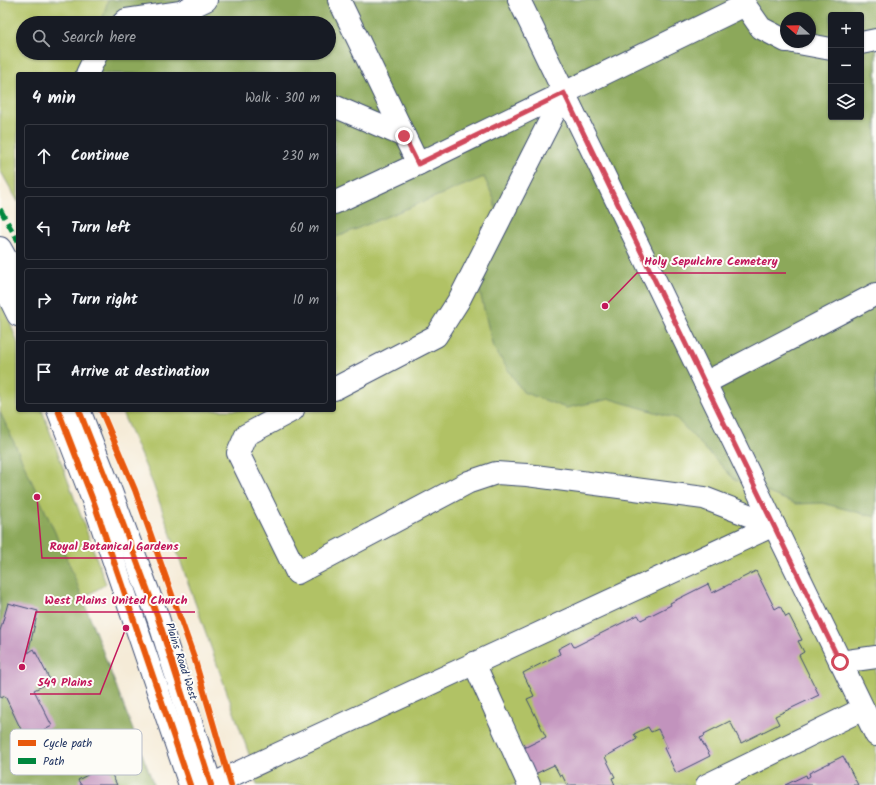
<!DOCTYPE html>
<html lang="en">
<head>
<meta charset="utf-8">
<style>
	body { margin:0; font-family:Kalam,sans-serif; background:#20242c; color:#f1f3f6 }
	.controls { position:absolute; right:12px; top:12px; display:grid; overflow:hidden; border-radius:4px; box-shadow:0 1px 3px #0004 }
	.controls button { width:36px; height:36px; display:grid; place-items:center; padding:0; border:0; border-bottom:1px solid #363941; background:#171b24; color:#f1f3f6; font:20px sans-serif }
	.compass { position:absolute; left:780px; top:12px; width:36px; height:36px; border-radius:50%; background:#171b24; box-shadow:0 1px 3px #0004; rotate:290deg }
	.stop { position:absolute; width:12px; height:12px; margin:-9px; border:3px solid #d1495b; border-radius:50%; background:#fff }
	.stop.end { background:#d1495b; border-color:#fff; box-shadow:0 1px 4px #0008 }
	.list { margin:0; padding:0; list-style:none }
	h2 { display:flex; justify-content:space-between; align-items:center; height:52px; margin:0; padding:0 16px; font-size:17px }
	h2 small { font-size:13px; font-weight:400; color:#9ea1a6 }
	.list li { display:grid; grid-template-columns:26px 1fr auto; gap:12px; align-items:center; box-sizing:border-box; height:64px; margin:0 8px 8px; padding:0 8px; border:1px solid #363941; border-radius:4px }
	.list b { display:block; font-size:15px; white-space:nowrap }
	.list em { font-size:13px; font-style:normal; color:#9ea1a6 }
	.icon { flex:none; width:22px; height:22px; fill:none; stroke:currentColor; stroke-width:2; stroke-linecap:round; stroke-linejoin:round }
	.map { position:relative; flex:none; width:876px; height:785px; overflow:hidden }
	.search { position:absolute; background:#171b24; box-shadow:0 1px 3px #0004; left:16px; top:16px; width:320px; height:44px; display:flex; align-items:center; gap:10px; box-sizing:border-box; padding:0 14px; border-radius:22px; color:#9ea1a6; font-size:15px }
	.panel { position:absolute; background:#171b24; box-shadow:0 1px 3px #0004; left:16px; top:72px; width:320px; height:340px; border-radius:4px }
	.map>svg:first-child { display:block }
	.green { fill:#b1c265; stroke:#667862; fill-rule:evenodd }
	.forest { fill:#8ca85a; stroke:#546c5c; fill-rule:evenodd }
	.building { fill:#c293bd }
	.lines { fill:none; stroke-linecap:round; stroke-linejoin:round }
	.minor-casing { stroke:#3c4b70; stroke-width:24 }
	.major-casing { stroke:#3c4b70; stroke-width:24 }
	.minor { stroke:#fff; stroke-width:22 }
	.major { stroke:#fff; stroke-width:22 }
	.quiet { stroke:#00873e; stroke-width:5; stroke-dasharray:10 5; stroke-linecap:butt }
	.cycleway-casing { stroke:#fdfcf7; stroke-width:8 }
	.cycleway { stroke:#e8590c; stroke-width:6 }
	.route { stroke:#d1495b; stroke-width:5 }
	.labels { text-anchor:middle; stroke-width:4; stroke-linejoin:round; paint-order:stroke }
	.street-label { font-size:11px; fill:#1b2f5e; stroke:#fdfcf7 }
	.key { fill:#fdfcf7; stroke:#b9bec9; stroke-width:1 }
	.key-label { font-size:11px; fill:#1b2f5e }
	.leader { fill:none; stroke:#c2185b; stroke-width:1.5 }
	.callout-dot { fill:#c2185b; stroke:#fdfcf7; stroke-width:1.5 }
	.callout-label { font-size:12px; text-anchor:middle; font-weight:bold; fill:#c2185b; stroke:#fdfcf7; stroke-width:4; stroke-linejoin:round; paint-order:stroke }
</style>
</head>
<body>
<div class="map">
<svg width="876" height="785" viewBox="0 0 876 785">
	<rect width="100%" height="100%" fill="#fdfcf7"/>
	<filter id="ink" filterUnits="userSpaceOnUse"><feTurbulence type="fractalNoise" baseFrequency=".025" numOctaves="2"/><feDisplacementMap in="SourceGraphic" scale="8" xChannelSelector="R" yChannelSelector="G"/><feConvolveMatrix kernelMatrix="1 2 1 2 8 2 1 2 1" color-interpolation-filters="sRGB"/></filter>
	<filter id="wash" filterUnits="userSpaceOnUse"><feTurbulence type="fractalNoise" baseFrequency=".012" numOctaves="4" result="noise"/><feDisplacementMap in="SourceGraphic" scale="16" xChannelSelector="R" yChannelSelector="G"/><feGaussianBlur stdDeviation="0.9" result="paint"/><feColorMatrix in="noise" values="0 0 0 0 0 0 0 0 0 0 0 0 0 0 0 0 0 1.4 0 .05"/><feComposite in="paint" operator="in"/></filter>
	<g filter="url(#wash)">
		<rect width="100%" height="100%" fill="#f5ebd7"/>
		<!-- green -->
		<g class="green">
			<path d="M0 0H876V785H257L251 760 153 484 121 410H334V74H18V202L0 170ZM831 15H861V117H831ZM786 18H810V42H786ZM23 23H329V53H23Z"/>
			<polygon points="0,295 18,344 18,410 42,410 106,584 29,630 0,764"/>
		</g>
		<!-- forest -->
		<g class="forest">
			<path d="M108 0H876V517L822 503 796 504 734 479 676 418 610 399 566 408 523 392 493 347 479 288 499 234 494 199 484 177 334 238V74H86L92 53H329V23H101ZM831 15H861V117H831ZM786 18H810V42H786Z"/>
			<polygon points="0,412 69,563 154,785 0,785"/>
		</g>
		<g id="blocks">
			<!-- building -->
			<g class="building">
				<polygon points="756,571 775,609 780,606 786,617 789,615 802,640 798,641 804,652 799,655 819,695 775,716 779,724 741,743 730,721 704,734 705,736 700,738 710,756 676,773 664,748 667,747 658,729 651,732 648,727 634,734 637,739 605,757 615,777 612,778 615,785 567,785 562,775 560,776 554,765 533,775 520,750 546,737 527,699 534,696 523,673 560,654 558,649 571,642 574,647 638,615 641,620 671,605 670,603 708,584 712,593"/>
				<polygon points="8,603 38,611 28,653 34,649 51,682 34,690 52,726 26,740 5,696 1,698 0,695 0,631"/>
				<polygon points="101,753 117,785 81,785 78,780 91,773 88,767 94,764 90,757"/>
				<polygon points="843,756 858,785 785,785 806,775 807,778 810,776 809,773"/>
			</g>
		</g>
	</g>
	<g filter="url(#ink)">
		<use href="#blocks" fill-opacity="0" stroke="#3c4b70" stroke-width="1"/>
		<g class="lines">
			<defs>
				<g id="minor">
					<polyline points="339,0 418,164"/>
					<polyline points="519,0 876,735"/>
					<polyline points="744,0 745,5 761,28 786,41"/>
					<polyline points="123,23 126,20 181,12 206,0"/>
					<polyline points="793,42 831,49"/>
					<polyline points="861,43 876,40"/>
					<polyline points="87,74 97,53"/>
					<polyline points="334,106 404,136"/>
					<polyline points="334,203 418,164 745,5"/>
					<polyline points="705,383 876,294"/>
					<polyline points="334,389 436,336 459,300 564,93"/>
					<polyline points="293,410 246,435 238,453 297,573 469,482 496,473 527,475 704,498 774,525"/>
					<polyline points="840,662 876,657"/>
					<polyline points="474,663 529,785"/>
					<polyline points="211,785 774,525"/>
					<polyline points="707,785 863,709"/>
				</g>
				<g id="major">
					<polyline points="0,248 18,280"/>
					<polyline points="0,279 18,315"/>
					<polyline points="58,410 94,503 190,785"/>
					<polyline points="79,410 107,481 158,618 211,785"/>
				</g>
			</defs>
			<!-- minor casing -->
			<use href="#minor" class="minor-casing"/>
			<!-- major casing -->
			<use href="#major" class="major-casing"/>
			<!-- minor -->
			<use href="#minor" class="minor"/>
			<!-- major -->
			<use href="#major" class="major"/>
			<!-- quiet -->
			<polyline class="quiet" points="0,209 18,241"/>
			<defs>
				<g id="cycleway">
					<polyline points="58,410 94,503 190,785"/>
					<polyline points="79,410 107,481 158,618 211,785"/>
					<polyline points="101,410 135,490 194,657 231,785"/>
				</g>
			</defs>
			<!-- cycleway casing -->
			<use href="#cycleway" class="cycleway-casing"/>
			<!-- cycleway -->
			<use href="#cycleway" class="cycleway"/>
		</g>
	</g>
	<g class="lines" filter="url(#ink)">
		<!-- route -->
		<polyline class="route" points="404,136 418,164 564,93 840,662"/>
	</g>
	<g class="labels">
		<!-- street labels -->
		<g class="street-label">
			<text transform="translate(182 661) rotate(72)" y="4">Plains Road West</text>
		</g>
	</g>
	<!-- legend -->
	<rect x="10" y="729" width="132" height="46" rx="6" class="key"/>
	<rect x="18" y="740" width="18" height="6" fill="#e8590c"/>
	<rect x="18" y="758" width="18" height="6" fill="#00873e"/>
	<g class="key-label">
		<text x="43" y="747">Cycle path</text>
		<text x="43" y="765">Path</text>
	</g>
	<!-- callouts -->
	<path class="leader" d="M605 306L637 273H786M37 497L42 558H187M22 667L36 612H195M126 628L100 694H30"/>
	<g class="callout-dot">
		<circle cx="605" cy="306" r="4"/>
		<circle cx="37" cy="497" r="4"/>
		<circle cx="22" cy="667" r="4"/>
		<circle cx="126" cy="628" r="4"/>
	</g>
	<g class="callout-label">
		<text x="711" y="265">Holy Sepulchre Cemetery</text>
		<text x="114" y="550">Royal Botanical Gardens</text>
		<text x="116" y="604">West Plains United Church</text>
		<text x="65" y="686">549 Plains</text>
	</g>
</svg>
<div class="controls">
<button>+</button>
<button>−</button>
<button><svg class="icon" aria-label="layers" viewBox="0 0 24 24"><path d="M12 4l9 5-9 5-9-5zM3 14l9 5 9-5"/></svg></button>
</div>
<svg class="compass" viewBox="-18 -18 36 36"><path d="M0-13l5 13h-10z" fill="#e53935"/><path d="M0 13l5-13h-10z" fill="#9ea1a6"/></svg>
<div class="stop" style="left:840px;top:662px"></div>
<div class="stop end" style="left:404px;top:136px"></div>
<div class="search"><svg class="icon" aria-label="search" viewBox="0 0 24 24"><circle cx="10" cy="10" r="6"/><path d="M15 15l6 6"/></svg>Search here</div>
<section class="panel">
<h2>4 min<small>Walk · 300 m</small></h2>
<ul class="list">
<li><svg class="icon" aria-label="ahead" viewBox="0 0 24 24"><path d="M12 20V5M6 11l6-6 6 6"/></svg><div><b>Continue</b></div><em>230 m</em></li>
<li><svg class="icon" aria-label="left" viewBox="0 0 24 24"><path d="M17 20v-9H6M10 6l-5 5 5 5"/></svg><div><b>Turn left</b></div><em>60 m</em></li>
<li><svg class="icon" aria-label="right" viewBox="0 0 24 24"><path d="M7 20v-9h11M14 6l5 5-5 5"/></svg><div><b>Turn right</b></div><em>10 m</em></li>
<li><svg class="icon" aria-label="arrive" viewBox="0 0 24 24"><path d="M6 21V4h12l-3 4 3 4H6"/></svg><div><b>Arrive at destination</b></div></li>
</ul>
</section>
</div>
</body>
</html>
